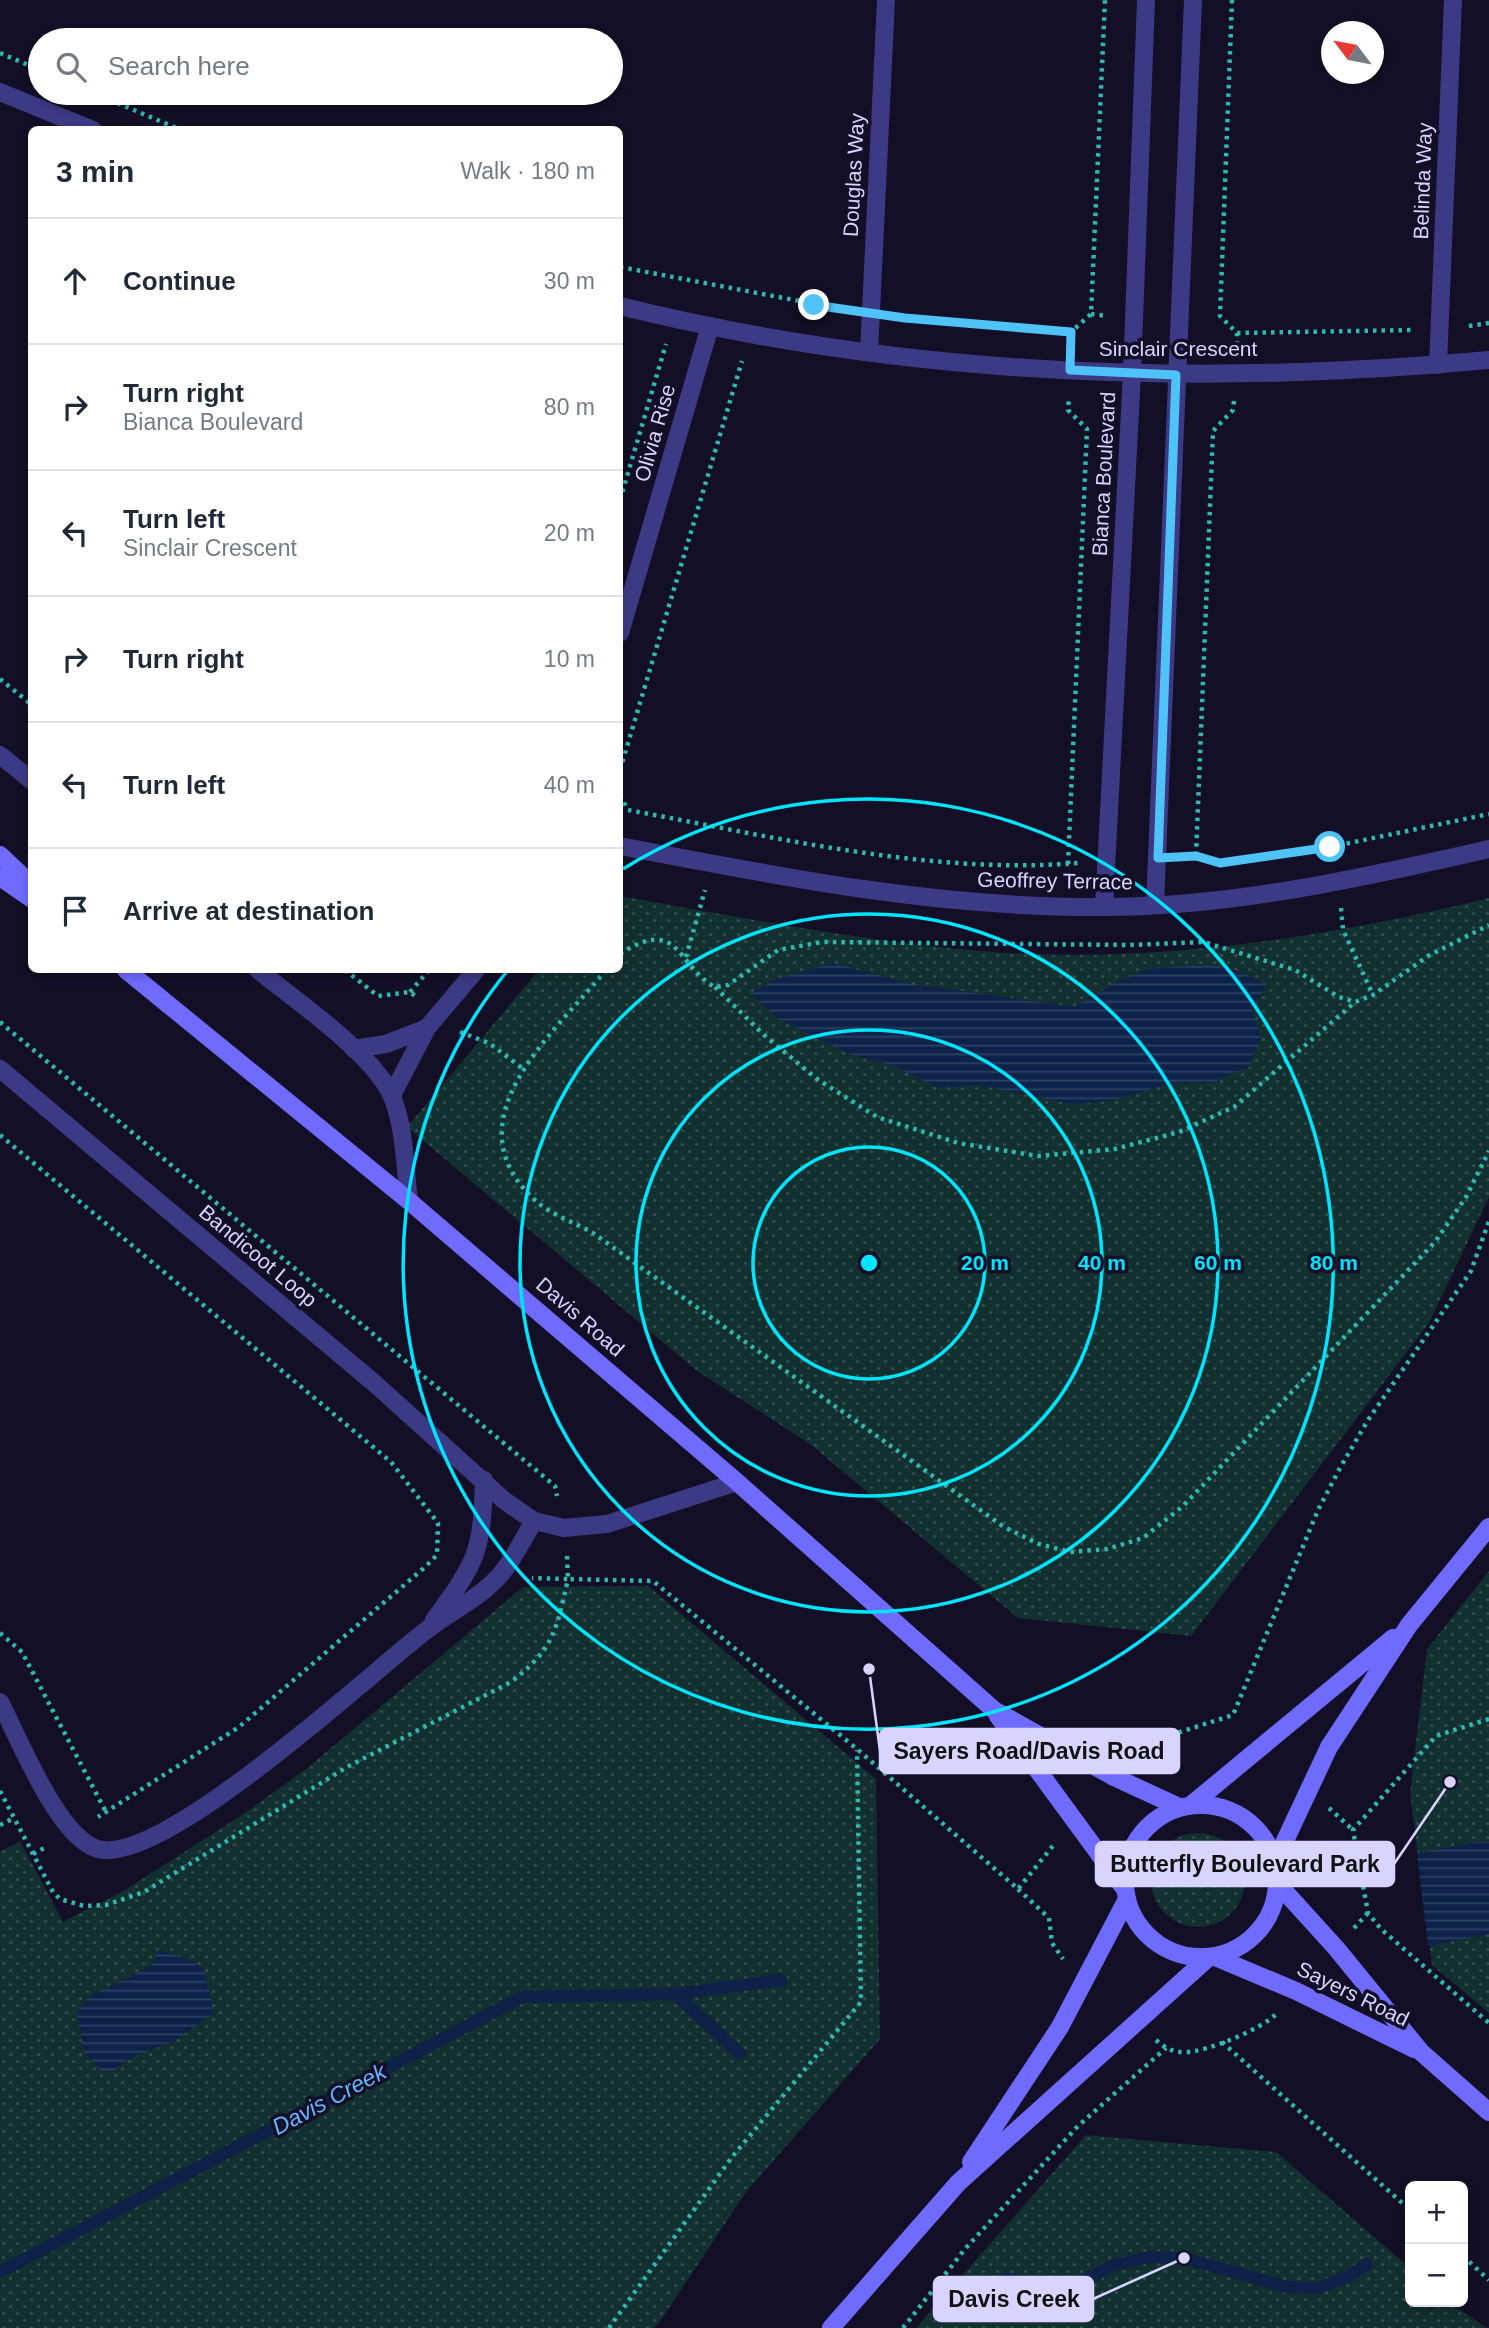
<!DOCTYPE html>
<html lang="en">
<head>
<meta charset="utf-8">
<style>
	body { margin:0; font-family:Helvetica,sans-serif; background:#f2f2f3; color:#1f2937 }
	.controls { position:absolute; right:21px; bottom:21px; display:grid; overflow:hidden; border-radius:10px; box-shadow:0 4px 10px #0003 }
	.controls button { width:63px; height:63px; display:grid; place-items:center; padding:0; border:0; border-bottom:2px solid #e0e1e3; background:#fff; color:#1f2937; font:35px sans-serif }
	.compass { position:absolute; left:1321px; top:21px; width:63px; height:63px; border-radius:50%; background:#fff; box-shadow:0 4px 10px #0003; rotate:302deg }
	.stop { position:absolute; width:21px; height:21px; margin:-16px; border:5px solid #4fc3f7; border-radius:50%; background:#fff }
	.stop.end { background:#4fc3f7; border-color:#fff; box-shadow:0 2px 7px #0008 }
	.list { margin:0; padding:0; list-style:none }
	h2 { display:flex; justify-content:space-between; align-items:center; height:91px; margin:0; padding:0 28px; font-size:30px }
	h2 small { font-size:23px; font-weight:400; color:#747a83 }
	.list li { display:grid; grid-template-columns:46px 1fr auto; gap:21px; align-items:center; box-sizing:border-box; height:126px; padding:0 28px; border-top:2px solid #e0e1e3 }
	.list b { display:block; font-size:26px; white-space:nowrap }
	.list p { margin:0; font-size:23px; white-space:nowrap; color:#747a83 }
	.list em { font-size:23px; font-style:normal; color:#747a83 }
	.icon { flex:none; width:38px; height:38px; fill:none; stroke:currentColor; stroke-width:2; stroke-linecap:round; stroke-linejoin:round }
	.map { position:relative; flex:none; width:1489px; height:2328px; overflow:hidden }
	.search { position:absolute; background:#fff; box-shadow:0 4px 10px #0003; left:28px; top:28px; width:595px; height:77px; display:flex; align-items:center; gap:18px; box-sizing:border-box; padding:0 24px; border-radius:38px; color:#747a83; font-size:26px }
	.panel { position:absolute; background:#fff; box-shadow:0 4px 10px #0003; left:28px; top:126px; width:595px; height:847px; border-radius:10px }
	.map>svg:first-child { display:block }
	.green { fill:url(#green-dots) }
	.water { fill:url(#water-rules) }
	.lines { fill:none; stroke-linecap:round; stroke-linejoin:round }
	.stream { stroke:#0c2248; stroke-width:12 }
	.path { stroke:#2fb8b0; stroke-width:4.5; stroke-dasharray:3.5 5; stroke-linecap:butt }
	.lane { stroke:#3d3a85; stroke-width:18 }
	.street { stroke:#3d3a85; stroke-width:18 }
	.secondary { stroke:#6f6bff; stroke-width:18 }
	.route { stroke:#4fc3f7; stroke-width:9 }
	.ring { fill:none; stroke:#00e5ff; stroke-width:3.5 }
	.labels { text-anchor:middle; stroke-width:7; stroke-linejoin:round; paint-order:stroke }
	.street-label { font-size:21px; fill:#d9d4ff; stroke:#130f26 }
	.water-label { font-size:23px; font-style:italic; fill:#62b6ff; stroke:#130f26 }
	.centre { fill:#00e5ff; stroke:#130f26; stroke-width:3.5 }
	.ring-label { font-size:21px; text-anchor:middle; font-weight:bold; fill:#00e5ff; stroke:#130f26; stroke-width:7; stroke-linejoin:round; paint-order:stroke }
	.leader { fill:none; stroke:#d9d4ff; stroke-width:2.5 }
	.callout-dot { fill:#d9d4ff; stroke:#130f26; stroke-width:2.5 }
	.callout { fill:#d9d4ff; stroke:#d9d4ff; stroke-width:2.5 }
	.callout-label { font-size:23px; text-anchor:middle; font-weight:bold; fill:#111 }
</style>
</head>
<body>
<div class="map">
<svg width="1489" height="2328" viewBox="0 0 1489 2328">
	<defs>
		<pattern id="green-dots" width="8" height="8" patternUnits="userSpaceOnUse" patternTransform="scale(1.75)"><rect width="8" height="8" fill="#12302f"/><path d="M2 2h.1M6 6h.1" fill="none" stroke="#344d4e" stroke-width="1.8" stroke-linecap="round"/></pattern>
		<pattern id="water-rules" width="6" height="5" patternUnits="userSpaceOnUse" patternTransform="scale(1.75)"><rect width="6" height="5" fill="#0c2248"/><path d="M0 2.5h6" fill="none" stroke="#2f4163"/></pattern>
	</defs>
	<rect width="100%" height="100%" fill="#130f26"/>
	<!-- green -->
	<g class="green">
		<path d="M620 896C739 917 859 941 980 951 1151 965 1324 938 1489 898V1197L1429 1323 1191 1636 1018 1618 810 1444 697 1371 407 1127 539 970H620Z"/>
		<polygon points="1489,1571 1489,2013 1432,1965 1410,1793 1427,1649"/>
		<polygon points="648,1586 876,1779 880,2039 746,2192 661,2320 654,2328 0,2328 0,1852 20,1841 63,1922 125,1890 245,1813 306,1769 523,1587"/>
		<circle cx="1198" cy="1880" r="47"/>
		<polygon points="1086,2135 1276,2152 1410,2268 1410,2302 1449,2302 1487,2328 916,2328"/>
	</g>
	<!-- water -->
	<g class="water">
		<polygon points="833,963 906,983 1074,1007 1113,984 1147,969 1203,965 1231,968 1266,984 1252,1011 1261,1037 1249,1067 1211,1083 1172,1083 1111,1101 1072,1104 979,1085 938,1088 894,1066 849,1054 777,1018 750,993 777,979"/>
		<polygon points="1477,1842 1489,1842 1489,1934 1428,1946 1417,1853"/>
		<polygon points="158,1950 190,1960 204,1969 214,2013 176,2040 124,2061 115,2071 101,2071 84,2052 77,2013 89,1997 152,1965"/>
	</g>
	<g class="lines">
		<!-- stream -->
		<g class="stream">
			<polyline points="676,1994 740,2054"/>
			<polyline points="0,2272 522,1997 676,1994 781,1980"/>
			<polyline points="1007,2279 1047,2295 1066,2292 1111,2266 1149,2257 1184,2258 1287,2287 1318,2288 1348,2277 1367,2264"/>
		</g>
		<!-- path -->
		<g class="path">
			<polyline points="1232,0 1220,316 1237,333 1237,344"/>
			<polyline points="0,53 40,70"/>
			<polyline points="94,93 181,130"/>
			<polyline points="620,267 842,309"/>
			<polyline points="1091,314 1107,316"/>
			<polyline points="899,317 1071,332"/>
			<polyline points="1469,326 1489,323"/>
			<polyline points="1237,333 1412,330"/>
			<polyline points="1070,343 1071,332 1091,314 1105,0"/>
			<polyline points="1234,401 1233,410 1213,431 1196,856 1220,863 1330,847 1332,855"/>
			<polyline points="620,500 666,344"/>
			<polyline points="0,679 32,705"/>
			<polyline points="620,770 742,361"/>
			<path d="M620 795 628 810C774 837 930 875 1078 863"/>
			<polyline points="1330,847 1489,814"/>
			<polyline points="1068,864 1087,429 1068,410 1069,397"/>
			<polyline points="1341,908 1343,930 1373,995"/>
			<path d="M620 954C680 915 676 966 715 987L728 985 778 950 822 942 1130 945 1204 942 1295 970 1339 997 1355 1002 1373 995 1428 956 1489 925"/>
			<polyline points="686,957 705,890"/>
			<polyline points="345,970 378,996 410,992 418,998"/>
			<path d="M606 970C554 1034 446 1121 537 1202 552 1215 576 1223 593 1233L1004 1527 1039 1544 1070 1552 1107 1549 1143 1538 1183 1506 1435 1242 1466 1197 1489 1151"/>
			<polyline points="715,987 764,1035 817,1079 877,1117 958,1143 1038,1156 1115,1149 1179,1132 1234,1107 1354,1003"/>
			<polyline points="410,992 429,970"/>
			<polyline points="0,1022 555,1486 557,1496"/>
			<polyline points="460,1032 489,1043 522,1068"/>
			<polyline points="0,1135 391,1462 438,1523 437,1555 424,1568 239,1727 98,1817"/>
			<polyline points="567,1556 568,1579 653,1581 857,1749 1018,1889 1056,1842"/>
			<polyline points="0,1633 22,1652 106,1812"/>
			<polyline points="1489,1719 1436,1736 1353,1830 1368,1913 1381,1929 1489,2023"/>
			<polyline points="1133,1754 1149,1742 1233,1715 1318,1510 1340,1468 1368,1420 1471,1271 1489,1221"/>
			<path d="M0 1791 53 1892 60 1899 84 1906 106 1905 144 1892 347 1767 511 1682C555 1648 556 1630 568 1579L532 1578"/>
			<polyline points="1329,1808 1353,1830"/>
			<polyline points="0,1825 14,1818"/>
			<polyline points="33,1854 48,1846"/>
			<polyline points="1018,1889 1049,1918 1052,1943 1063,1959"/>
			<polyline points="1354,1928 1368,1913"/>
			<path d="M1156 2040C1165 2048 1174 2053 1186 2052 1207 2052 1264 2028 1277 2013"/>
			<polyline points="1222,2042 1410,2210"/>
			<polyline points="1463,2256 1489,2280"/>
			<polyline points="609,2328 732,2157 861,2002 857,1750"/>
			<polyline points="903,2328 965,2249 1078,2126 1166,2048"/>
		</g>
		<!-- lane -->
		<g class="lane">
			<polyline points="869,352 886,0"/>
			<polyline points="1438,365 1453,0"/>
		</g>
		<!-- street -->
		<g class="street">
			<polyline points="0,92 93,130"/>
			<path d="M620 306C903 376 1200 387 1489 360"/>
			<polyline points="620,633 710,326"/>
			<polyline points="0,755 32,781"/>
			<path d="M620 846C779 877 939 908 1102 907 1233 907 1362 878 1489 849"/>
			<polyline points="1155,905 1193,0"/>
			<polyline points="1104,907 1132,373 1146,0"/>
			<path d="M258 970C295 1000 377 1056 393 1099 405 1130 405 1168 409 1201"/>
			<polyline points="354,1049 386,1044 427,1028"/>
			<polyline points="0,1069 373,1382 505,1501 534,1521 564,1528 607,1524 737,1482"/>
			<polyline points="392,1095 427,1028 476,970"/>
			<path d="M434 1620C477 1561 482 1553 484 1480"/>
			<path d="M0 1702C19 1738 58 1838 98 1849 163 1867 371 1672 428 1629 451 1611 480 1598 500 1575 514 1559 523 1539 534 1521"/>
		</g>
		<!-- secondary -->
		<g class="secondary">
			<polyline points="0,855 32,885"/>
			<polyline points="0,877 32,899"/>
			<polyline points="126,970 409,1201 737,1482 994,1710 1112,1776 1179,1807"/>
			<polyline points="998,1716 1124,1888"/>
			<circle cx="1201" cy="1881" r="76"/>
			<polyline points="1191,1805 1393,1638"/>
			<polyline points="1275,1862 1329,1747 1409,1625 1489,1527"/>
			<polyline points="1277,1883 1336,1948 1421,2052 1489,2112"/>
			<polyline points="1215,1957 1296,1991 1414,2049"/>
			<polyline points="971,2162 1060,2027 1126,1901"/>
			<polyline points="831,2328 958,2183 1208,1958"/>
		</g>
	</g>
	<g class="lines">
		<!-- route -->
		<polyline class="route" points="814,305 905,318 1071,332 1070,370 1176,375 1158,858 1196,856 1220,863 1330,847"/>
	</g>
	<!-- distance rings -->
	<g class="ring">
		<circle cx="869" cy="1263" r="116"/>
		<circle cx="869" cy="1263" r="233"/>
		<circle cx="869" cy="1263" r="349"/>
		<path d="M623 869A465 465 0 1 1 508 970"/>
	</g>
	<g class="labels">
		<!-- street labels -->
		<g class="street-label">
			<text transform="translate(854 175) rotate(-87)" y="7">Douglas Way</text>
			<text transform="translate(1423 181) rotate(-88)" y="7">Belinda Way</text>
			<text x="1178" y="356">Sinclair Crescent</text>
			<text transform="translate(655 433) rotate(-74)" y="7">Olivia Rise</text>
			<text transform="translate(1104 474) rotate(-87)" y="7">Bianca Boulevard</text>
			<text transform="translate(1055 881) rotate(1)" y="7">Geoffrey Terrace</text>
			<text transform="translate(258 1256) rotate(40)" y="7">Bandicoot Loop</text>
			<text transform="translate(580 1317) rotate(41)" y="7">Davis Road</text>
			<text transform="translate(1353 1994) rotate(26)" y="7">Sayers Road</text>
		</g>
		<!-- water labels -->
		<g class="water-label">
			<text transform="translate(329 2099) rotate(-28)" y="8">Davis Creek</text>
		</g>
	</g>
	<circle cx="869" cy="1263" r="10" class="centre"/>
	<g class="ring-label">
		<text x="985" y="1270">20 m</text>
		<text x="1102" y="1270">40 m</text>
		<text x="1218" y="1270">60 m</text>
		<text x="1334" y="1270">80 m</text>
	</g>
	<!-- callouts -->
	<path class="leader" d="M869 1669L880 1751M1450 1782L1394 1864M1184 2258L1093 2299"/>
	<g class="callout-dot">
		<circle cx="869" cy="1669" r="7"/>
		<circle cx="1450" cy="1782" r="7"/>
		<circle cx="1184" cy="2258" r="7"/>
	</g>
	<g class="callout">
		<rect x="880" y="1729" width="299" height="44" rx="7"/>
		<rect x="1096" y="1842" width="298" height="44" rx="7"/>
		<rect x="934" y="2277" width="159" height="44" rx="7"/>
	</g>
	<g class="callout-label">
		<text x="1029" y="1759">Sayers Road/Davis Road</text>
		<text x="1245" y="1872">Butterfly Boulevard Park</text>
		<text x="1014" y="2307">Davis Creek</text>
	</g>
</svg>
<div class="controls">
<button>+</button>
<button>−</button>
</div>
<svg class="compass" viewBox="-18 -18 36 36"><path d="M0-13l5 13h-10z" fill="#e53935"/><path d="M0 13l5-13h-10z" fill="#747a83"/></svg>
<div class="stop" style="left:1330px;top:847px"></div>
<div class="stop end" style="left:814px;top:305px"></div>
<div class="search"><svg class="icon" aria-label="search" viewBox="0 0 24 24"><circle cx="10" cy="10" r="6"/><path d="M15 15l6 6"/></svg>Search here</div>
<section class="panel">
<h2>3 min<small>Walk · 180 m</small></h2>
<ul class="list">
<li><svg class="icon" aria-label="ahead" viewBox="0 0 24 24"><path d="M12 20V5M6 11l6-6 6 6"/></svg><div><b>Continue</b></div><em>30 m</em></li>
<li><svg class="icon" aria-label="right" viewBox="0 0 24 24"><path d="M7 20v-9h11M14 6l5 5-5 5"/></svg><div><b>Turn right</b><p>Bianca Boulevard</p></div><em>80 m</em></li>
<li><svg class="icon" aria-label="left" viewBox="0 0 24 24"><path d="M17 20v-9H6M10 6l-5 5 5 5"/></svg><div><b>Turn left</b><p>Sinclair Crescent</p></div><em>20 m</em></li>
<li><svg class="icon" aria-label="right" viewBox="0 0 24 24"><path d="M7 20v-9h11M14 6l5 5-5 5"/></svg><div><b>Turn right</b></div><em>10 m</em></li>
<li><svg class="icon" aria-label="left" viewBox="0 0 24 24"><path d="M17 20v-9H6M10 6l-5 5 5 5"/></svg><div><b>Turn left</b></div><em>40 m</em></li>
<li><svg class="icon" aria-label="arrive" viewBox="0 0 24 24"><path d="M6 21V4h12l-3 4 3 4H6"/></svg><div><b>Arrive at destination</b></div></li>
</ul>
</section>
</div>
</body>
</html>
